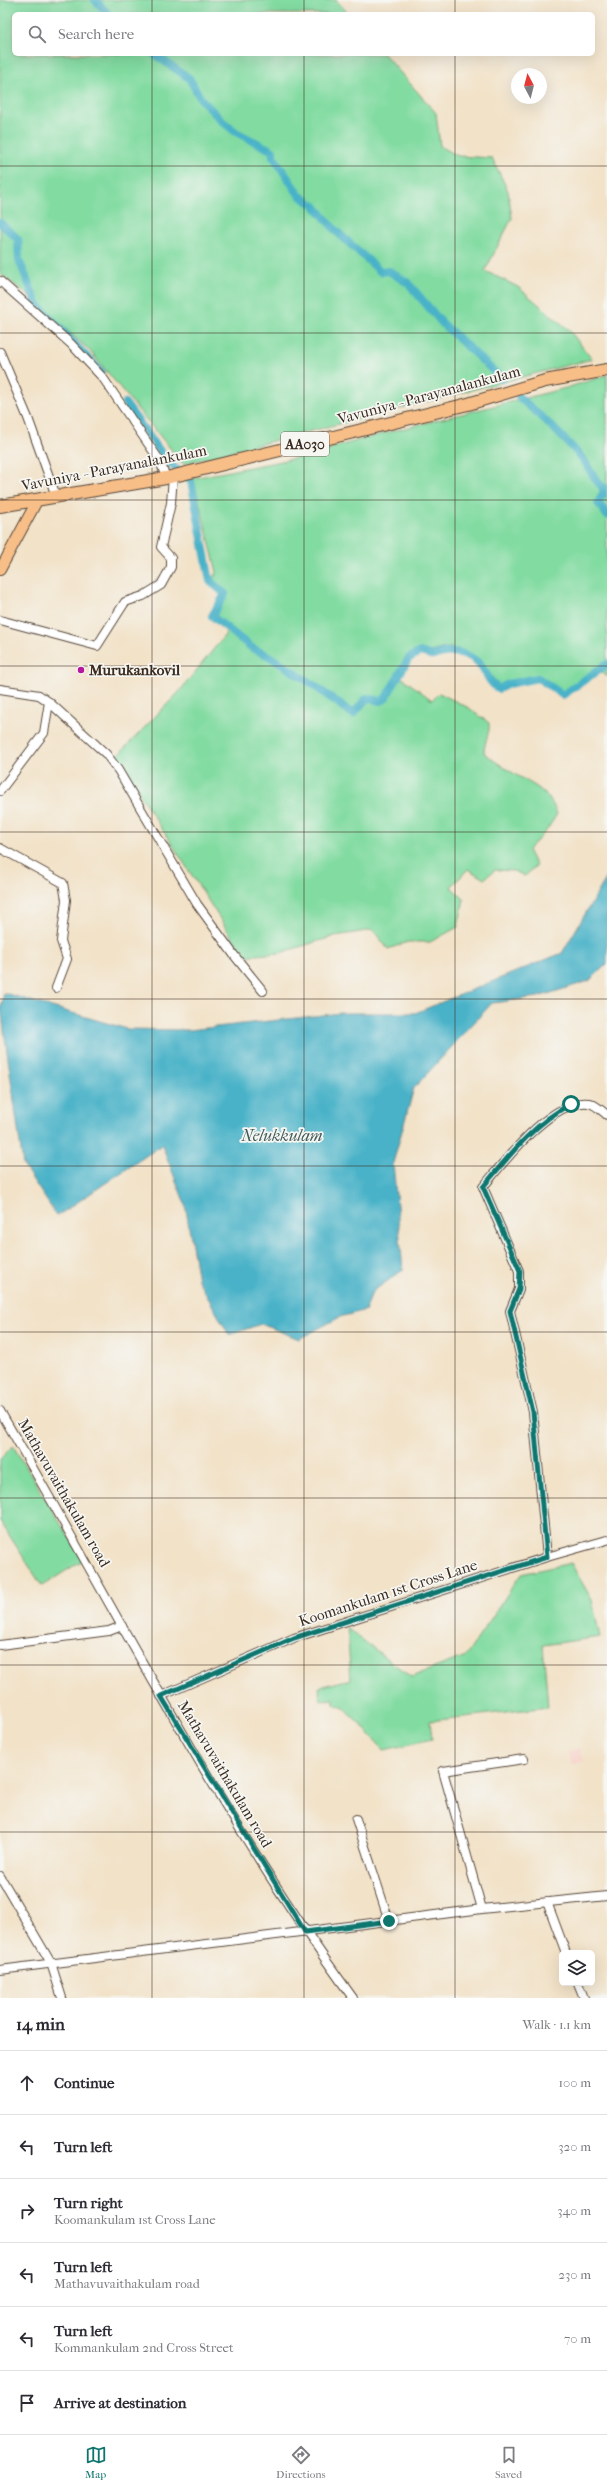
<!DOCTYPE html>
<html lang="en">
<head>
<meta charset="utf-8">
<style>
	body { margin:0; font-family:"IM FELL French Canon",serif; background:#f7f7f7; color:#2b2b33 }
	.controls { position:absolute; right:12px; bottom:12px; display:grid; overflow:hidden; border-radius:6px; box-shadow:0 4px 16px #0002 }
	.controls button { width:36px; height:36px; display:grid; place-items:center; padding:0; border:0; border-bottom:1px solid #e1e1e2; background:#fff; color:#2b2b33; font:20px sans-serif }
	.compass { position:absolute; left:511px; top:68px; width:36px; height:36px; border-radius:50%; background:#fff; box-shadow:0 4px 16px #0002; rotate:353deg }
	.stop { position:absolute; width:12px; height:12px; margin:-9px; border:3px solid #0f766e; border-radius:50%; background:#fff }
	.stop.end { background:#0f766e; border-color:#fff; box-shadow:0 1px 4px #0008 }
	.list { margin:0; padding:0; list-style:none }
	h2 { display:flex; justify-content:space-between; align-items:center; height:52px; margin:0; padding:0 16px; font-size:17px }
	h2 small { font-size:13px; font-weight:400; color:#7c7c81 }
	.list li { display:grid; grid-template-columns:26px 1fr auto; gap:12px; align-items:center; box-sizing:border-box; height:64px; padding:0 16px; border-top:1px solid #e1e1e2 }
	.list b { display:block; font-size:15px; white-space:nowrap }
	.list p { margin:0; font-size:13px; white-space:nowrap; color:#7c7c81 }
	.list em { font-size:13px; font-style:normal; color:#7c7c81 }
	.icon { flex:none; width:22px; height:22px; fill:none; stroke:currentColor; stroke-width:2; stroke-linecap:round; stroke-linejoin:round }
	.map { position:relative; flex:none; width:607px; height:1998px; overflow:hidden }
	.search { position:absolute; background:#fff; box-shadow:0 4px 16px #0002; left:12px; right:12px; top:12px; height:44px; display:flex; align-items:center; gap:10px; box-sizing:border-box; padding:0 14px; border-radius:6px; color:#7c7c81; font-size:15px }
	.sheet { height:436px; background:#fff }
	nav { display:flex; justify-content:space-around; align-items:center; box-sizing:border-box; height:56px; border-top:1px solid #e1e1e2; background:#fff; font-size:11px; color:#7c7c81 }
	nav a { display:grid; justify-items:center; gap:2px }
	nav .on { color:#0f766e }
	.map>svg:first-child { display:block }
	.built { fill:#f7d1c8 }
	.green { fill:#82dba1; stroke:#5e8260 }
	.water { fill:#4ab2c8; stroke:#426e73 }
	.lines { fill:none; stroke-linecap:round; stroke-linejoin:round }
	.canal { stroke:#4ab2c8; stroke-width:8 }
	.minor-casing { stroke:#564638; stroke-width:10 }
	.major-casing { stroke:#564638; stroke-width:12 }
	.highway-casing { stroke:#564638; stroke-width:14 }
	.minor { stroke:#fff; stroke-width:8 }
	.major { stroke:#f7be88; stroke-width:10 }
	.highway { stroke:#f7be88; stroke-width:12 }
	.route { stroke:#0f766e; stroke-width:5 }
	.grid { fill:none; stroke:#3b2a1e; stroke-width:1; stroke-opacity:0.55 }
	.poi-dot { fill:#b5179e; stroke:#f6f6f2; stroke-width:1.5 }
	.labels { text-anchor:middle; stroke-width:3.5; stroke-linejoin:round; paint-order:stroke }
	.shield { fill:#f6f6f2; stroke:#73675e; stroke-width:1 }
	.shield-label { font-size:14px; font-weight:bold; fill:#3b2a1e }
	.street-label { font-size:15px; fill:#3b2a1e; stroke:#f6f6f2 }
	.poi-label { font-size:15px; font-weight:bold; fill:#3b2a1e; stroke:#f6f6f2; text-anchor:start }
	.water-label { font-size:16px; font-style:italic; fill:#405a5a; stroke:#f6f6f2 }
</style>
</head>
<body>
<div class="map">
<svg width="607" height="1998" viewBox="0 0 607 1998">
	<rect width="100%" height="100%" fill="#f6f6f2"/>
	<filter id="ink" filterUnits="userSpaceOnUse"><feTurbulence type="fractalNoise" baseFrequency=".025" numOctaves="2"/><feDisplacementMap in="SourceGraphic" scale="8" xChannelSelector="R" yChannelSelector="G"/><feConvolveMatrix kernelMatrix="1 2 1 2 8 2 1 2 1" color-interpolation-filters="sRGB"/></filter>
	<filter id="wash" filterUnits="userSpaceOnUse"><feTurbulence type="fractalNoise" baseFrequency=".012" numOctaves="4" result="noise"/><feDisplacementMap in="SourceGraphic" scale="16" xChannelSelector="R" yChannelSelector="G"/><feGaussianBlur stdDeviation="0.9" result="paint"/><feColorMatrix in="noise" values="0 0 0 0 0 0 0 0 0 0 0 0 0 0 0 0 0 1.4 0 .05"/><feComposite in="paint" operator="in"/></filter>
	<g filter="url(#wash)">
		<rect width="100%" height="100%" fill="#f2e2c8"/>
		<!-- built -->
		<polygon class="built" points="580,1748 584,1761 572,1765 568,1752"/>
		<!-- green -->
		<g class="green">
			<polygon points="0,0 336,0 349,14 14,14 14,54 384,54 436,113 440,146 458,156 492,158 508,191 512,218 485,271 518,287 569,330 592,359 183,464 90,351 27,294 0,274"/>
			<path d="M607 375V677L603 672 563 692 537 676 512 680 499 686C487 670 466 642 441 649 430 652 420 655 408 657L397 674 432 700 439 693 469 708 489 723C490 734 484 742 484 753 492 759 501 766 510 771 531 785 548 788 557 814L547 830 528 850 536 866 525 876 514 871 495 870 484 879 468 869 451 887 464 899 458 927 430 942H408L388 949 373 930 335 936 280 953 244 956 131 781 118 755 179 692 225 635 228 626 216 615 228 593 212 580 217 572 193 478 292 459 385 433 566 388Z"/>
			<polygon points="13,1446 83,1560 42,1586 0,1521 0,1459"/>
			<polygon points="571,1563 592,1600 600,1637 543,1645 548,1707 430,1721 432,1739 384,1750 346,1709 334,1704 334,1699 321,1700 319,1687 351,1679 347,1628 411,1677 466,1656 521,1574"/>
		</g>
		<!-- water -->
		<polygon class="water" points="607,877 607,964 589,981 538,997 492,1003 414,1088 393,1163 403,1270 372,1292 366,1310 340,1317 299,1339 261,1324 229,1335 198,1280 185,1204 162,1145 57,1216 23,1165 1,1009 4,993 127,1029 189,1030 341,1013 415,1013 562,953"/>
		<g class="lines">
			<!-- canal -->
			<g class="canal">
				<polyline points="95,0 108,14"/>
				<polyline points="154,54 189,78 201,99 223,122 236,132 273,151 273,156 299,195 315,206 335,230 381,272 389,271 408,283 442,323 502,379"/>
				<polyline points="0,223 18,239 19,260 37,304 101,372"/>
				<path d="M519 397C541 416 562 435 581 457 590 467 593 480 603 487V494L598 503 607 515"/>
				<path d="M125 403 169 463 191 481 210 581 225 594 212 616 252 648 269 656 312 684 353 714 367 698 381 701 385 699 409 658 420 652 433 656C449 649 470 651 482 667 487 675 490 684 499 689L508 684 538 678 563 695 607 664"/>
			</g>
		</g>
	</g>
	<g filter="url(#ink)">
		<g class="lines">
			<defs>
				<g id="minor">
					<polyline points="0,281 71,344 103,378 160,461 166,478"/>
					<polyline points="0,352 28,418 56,496"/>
					<polyline points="0,620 97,646 125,602 143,596 161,585 171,567 171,558 161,547 171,503 173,476"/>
					<polyline points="0,689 39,695 49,702 106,754 118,770 197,904 234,955 263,991"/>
					<polyline points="0,791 44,733 49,702"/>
					<polyline points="0,848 63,883 66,900 61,941 67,959 56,988"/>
					<path d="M0 1411C115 1608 218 1814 353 1998"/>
					<path d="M547 1557 533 1412 510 1311 519 1289V1271L483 1187C504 1162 552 1098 589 1103 595 1104 602 1111 607 1115"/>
					<polyline points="0,1645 109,1631 122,1626"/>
					<polyline points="161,1696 294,1638 547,1557 607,1540"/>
					<polyline points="356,1819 389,1921"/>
					<polyline points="0,1876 51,1963 62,1998"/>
					<polyline points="547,1902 566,1953"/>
					<polyline points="482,1909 443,1771 524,1759"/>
					<polyline points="0,1970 482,1909 607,1896"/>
					<polyline points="578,1983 584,1998"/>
				</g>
				<polyline id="major" points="0,570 38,499"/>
				<polyline id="highway" points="0,506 166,478 468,404 545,381 607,370"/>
			</defs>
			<!-- minor casing -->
			<use href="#minor" class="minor-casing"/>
			<!-- major casing -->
			<use href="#major" class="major-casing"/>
			<!-- highway casing -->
			<use href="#highway" class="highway-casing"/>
			<!-- minor -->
			<use href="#minor" class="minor"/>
			<!-- major -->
			<use href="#major" class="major"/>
			<!-- highway -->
			<use href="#highway" class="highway"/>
		</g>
	</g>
	<g class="lines" filter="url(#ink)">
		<!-- route -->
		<path class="route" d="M389 1921 305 1932 161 1696 294 1638 547 1557 533 1412 510 1311 519 1289 520 1271 483 1187C508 1157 535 1122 571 1104"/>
	</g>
	<!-- grid -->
	<path class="grid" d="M152 0V14M304 0V14M455 0V14M152 54V1998M304 54V1998M455 54V1998M0 166H607M0 333H607M0 500H607M0 666H607M0 832H607M0 999H607M0 1166H607M0 1332H607M0 1498H607M0 1665H607M0 1832H607"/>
	<!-- markers -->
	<circle class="poi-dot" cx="81" cy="670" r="4"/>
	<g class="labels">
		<!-- shield labels -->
		<rect class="shield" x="281" y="432" width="48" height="24" rx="3"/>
		<g class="shield-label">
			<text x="305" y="449">AA030</text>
		</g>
		<!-- street labels -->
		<g class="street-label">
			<text transform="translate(429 395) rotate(-15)" y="5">Vavuniya - Parayanalankulam</text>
			<text transform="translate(114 468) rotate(-11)" y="5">Vavuniya - Parayanalankulam</text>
			<text transform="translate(64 1493) rotate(60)" y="5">Mathavuvaithakulam road</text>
			<text transform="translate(388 1593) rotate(-18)" y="5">Koomankulam 1st Cross Lane</text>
			<text transform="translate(225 1774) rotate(59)" y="5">Mathavuvaithakulam road</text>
		</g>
		<!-- poi labels -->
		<g class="poi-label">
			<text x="89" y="675">Murukankovil</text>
		</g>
		<!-- water labels -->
		<g class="water-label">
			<text x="282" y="1141">Nelukkulam</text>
		</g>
	</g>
</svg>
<div class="controls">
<button><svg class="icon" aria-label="layers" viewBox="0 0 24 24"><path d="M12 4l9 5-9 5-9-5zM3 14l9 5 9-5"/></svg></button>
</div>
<svg class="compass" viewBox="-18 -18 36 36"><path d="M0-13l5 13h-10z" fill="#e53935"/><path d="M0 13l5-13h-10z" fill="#7c7c81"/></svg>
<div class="stop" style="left:571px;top:1104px"></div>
<div class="stop end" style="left:389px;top:1921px"></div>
<div class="search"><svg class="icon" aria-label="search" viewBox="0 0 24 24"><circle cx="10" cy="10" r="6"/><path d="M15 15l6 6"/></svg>Search here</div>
</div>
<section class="sheet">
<h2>14 min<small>Walk · 1.1 km</small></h2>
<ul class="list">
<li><svg class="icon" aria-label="ahead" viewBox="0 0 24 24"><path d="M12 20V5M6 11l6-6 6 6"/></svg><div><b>Continue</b></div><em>100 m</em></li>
<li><svg class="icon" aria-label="left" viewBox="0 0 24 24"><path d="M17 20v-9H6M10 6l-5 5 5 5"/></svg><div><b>Turn left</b></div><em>320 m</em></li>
<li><svg class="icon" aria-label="right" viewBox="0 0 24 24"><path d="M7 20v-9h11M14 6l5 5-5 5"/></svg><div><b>Turn right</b><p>Koomankulam 1st Cross Lane</p></div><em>340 m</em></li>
<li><svg class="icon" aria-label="left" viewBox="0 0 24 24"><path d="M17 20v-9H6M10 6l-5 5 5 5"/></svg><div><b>Turn left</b><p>Mathavuvaithakulam road</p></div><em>230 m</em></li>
<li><svg class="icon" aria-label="left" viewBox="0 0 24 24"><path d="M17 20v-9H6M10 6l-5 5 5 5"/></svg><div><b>Turn left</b><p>Kommankulam 2nd Cross Street</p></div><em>70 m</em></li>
<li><svg class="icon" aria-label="arrive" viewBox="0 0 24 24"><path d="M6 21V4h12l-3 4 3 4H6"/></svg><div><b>Arrive at destination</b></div></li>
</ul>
</section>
<nav>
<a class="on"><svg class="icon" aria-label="map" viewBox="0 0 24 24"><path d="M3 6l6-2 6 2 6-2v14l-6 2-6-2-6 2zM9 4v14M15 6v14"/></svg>Map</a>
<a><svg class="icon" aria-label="directions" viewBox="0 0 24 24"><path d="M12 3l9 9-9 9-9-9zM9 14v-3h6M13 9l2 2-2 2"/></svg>Directions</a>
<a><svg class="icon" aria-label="saved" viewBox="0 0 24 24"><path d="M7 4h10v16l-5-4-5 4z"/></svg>Saved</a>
</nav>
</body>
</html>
